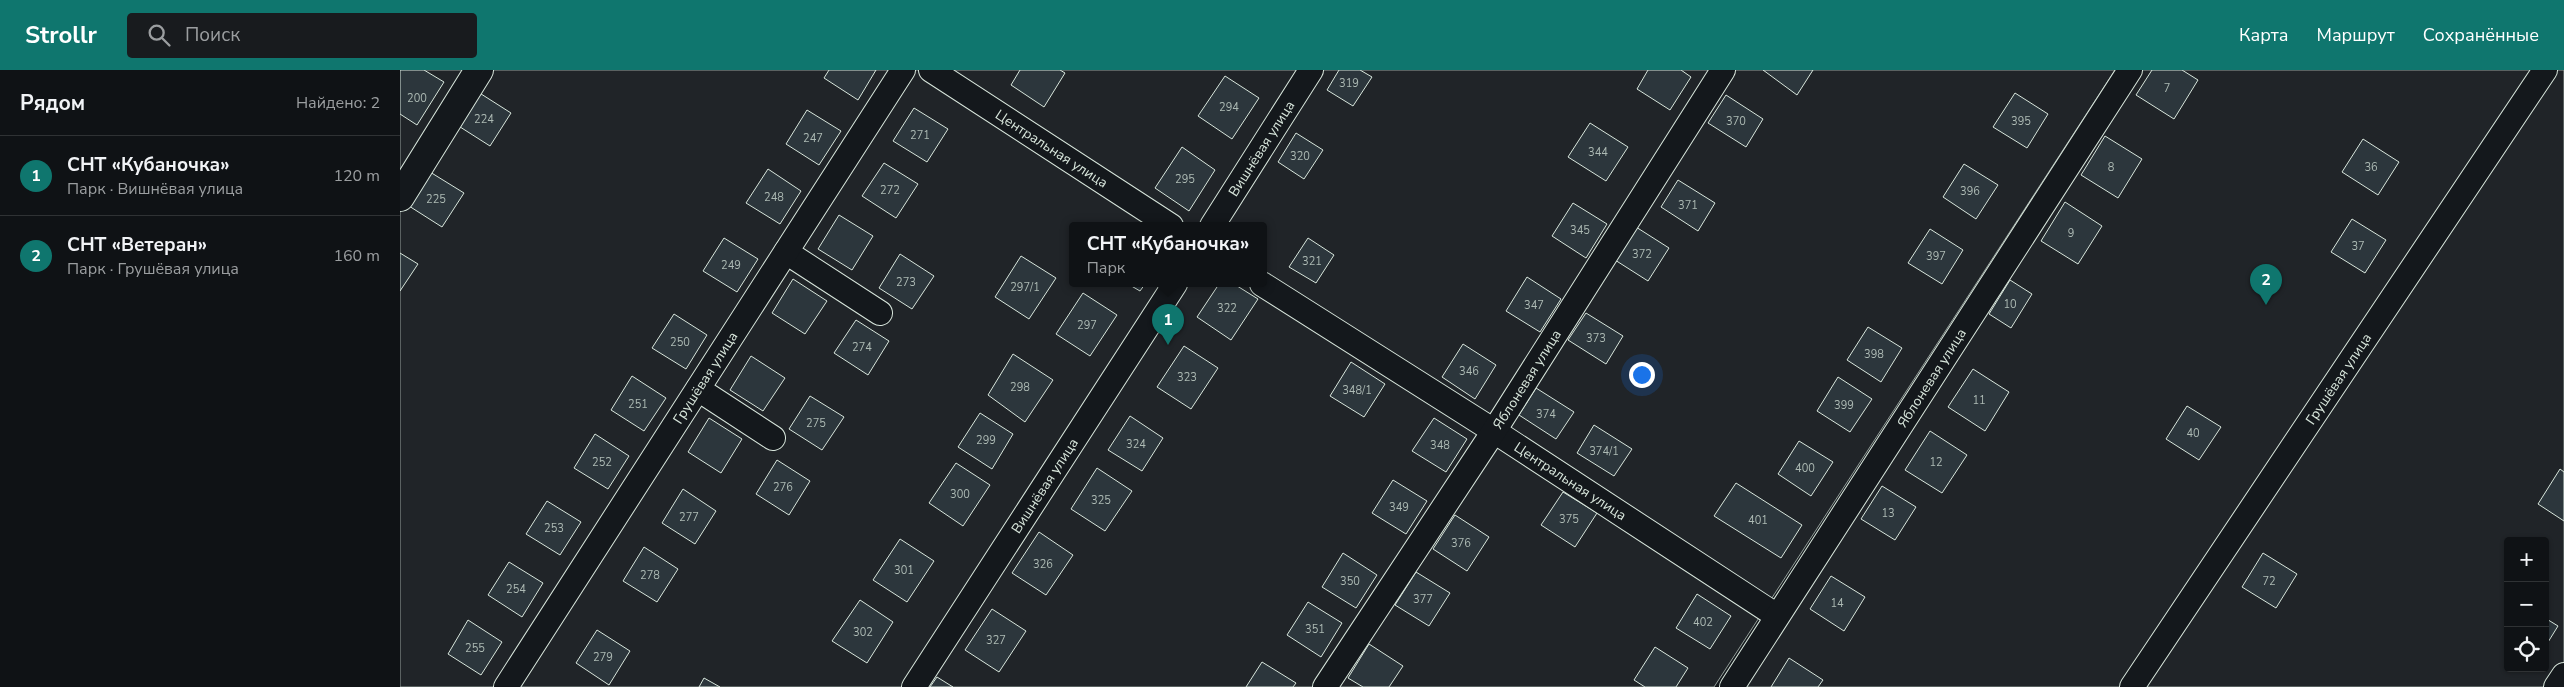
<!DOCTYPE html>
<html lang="ru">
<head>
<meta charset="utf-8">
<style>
	body { margin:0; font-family:"Nunito Sans",sans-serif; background:#181b1e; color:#f1f3f6 }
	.controls { position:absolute; right:15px; bottom:15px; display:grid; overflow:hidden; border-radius:5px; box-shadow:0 1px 4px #0004 }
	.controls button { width:45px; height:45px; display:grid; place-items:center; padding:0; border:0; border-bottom:1px solid #2f3234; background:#0f1215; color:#f1f3f6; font:25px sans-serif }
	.you { position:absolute; left:1241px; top:304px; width:18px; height:18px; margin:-12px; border:4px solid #fff; border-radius:50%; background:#1a73e8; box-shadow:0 0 0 8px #1a73e833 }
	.badge { display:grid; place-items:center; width:32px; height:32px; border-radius:50%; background:#0f766e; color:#fff; font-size:16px; font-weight:700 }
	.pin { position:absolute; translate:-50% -41px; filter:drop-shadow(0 1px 2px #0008) }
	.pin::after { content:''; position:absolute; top:26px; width:18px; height:15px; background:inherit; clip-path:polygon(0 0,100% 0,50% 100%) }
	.popup { position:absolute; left:669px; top:152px; width:198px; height:65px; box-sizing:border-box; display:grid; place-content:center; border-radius:5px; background:#0f1215; filter:drop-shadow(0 1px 4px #0005); font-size:16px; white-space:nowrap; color:#9b9ea0 }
	.popup b { font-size:19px; color:#f1f3f6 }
	.popup::after { content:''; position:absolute; left:50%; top:100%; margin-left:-10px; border:10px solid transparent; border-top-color:#0f1215 }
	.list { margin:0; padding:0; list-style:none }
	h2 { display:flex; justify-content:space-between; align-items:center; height:65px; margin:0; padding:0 20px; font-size:21px }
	h2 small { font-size:16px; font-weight:400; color:#9b9ea0 }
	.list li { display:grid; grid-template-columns:32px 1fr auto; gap:15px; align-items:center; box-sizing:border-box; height:80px; padding:0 20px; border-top:1px solid #2f3234 }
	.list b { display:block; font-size:19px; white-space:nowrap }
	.list p { margin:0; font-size:16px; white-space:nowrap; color:#9b9ea0 }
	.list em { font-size:16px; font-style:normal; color:#9b9ea0 }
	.icon { flex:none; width:28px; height:28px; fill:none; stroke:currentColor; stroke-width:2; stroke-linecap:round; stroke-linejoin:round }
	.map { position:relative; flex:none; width:2164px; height:617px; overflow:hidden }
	header { display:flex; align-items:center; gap:30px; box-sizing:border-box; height:70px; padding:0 25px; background:#0f766e; color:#fff }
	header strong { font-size:24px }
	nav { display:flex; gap:28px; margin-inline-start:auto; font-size:18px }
	.search { width:350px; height:45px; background:#181b1e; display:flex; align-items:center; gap:12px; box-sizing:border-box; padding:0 18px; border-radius:5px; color:#9b9ea0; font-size:19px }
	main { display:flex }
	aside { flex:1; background:#0f1215 }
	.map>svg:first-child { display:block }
	.green { fill:#202428; stroke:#939e99; fill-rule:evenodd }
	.building { fill:#2c363c; stroke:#d8e6dc }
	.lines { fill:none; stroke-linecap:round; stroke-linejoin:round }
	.minor-casing { stroke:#d8e6dc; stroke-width:26 }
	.tertiary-casing { stroke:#d8e6dc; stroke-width:30 }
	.minor { stroke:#14181c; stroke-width:24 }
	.tertiary { stroke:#14181c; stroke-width:28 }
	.labels { text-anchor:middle; stroke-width:4; stroke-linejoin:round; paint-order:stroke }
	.number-label { font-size:11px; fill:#adbab4 }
	.street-label { font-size:14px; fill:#d8e6dc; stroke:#14181c }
</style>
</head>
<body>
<header>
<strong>Strollr</strong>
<div class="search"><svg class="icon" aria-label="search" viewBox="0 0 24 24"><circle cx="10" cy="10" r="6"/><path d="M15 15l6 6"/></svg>Поиск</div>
<nav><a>Карта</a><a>Маршрут</a><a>Сохранённые</a></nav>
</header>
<main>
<aside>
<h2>Рядом<small>Найдено: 2</small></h2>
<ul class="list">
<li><span class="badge">1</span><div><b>СНТ «Кубаночка»</b><p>Парк · Вишнёвая улица</p></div><em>120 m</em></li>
<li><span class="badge">2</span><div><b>СНТ «Ветеран»</b><p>Парк · Грушёвая улица</p></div><em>160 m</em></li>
</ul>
</aside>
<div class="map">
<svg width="2164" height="617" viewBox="0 0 2164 617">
	<rect width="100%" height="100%" fill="#14181c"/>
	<!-- green -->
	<g class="green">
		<path d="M0 0H1715L1314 617H0ZM673 156H863V214H673Z"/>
		<path d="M1721 0H2164V617H1322ZM2108 471H2145V598H2108Z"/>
	</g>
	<!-- building -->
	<g class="building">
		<polygon points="0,0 24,0 44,12 17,55 0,44"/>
		<polygon points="429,0 476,0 458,30 424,8"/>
		<polygon points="620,0 660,0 665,3 644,37 611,15"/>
		<polygon points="939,0 960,0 972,7 953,36 927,20"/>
		<polygon points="1248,0 1281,0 1291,7 1270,40 1237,19"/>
		<polygon points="1363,0 1413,0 1397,25"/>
		<polygon points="1752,0 1782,0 1798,10 1774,49 1736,25"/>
		<polygon points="825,6 859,28 832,69 798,46"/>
		<polygon points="78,22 111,43 90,76 57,55"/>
		<polygon points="1615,23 1648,44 1627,78 1593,57"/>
		<polygon points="1326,25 1363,49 1346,77 1308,53"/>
		<polygon points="514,38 548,59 527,92 493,71"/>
		<polygon points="407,40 441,61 419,95 386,74"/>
		<polygon points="1190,53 1228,77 1206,111 1168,87"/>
		<polygon points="896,63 923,80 904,109 878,92"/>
		<polygon points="1705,66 1742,89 1718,128 1681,105"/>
		<polygon points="1963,69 1999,92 1978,125 1942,102"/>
		<polygon points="782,77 815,100 789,141 755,118"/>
		<polygon points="484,93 518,114 496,148 462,126"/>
		<polygon points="1564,94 1598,115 1576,149 1543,127"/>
		<polygon points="368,99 401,121 380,154 346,133"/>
		<polygon points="30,102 64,123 42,157 9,136"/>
		<polygon points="1278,110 1315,133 1298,161 1261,137"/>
		<polygon points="1665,132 1702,156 1678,194 1641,171"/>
		<polygon points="1173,133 1207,154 1186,188 1152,166"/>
		<polygon points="439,145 473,166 452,200 418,179"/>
		<polygon points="1952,149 1986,170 1965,203 1931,182"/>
		<polygon points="1236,157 1269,178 1248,211 1215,190"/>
		<polygon points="1530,159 1563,180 1542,214 1508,193"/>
		<polygon points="324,168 358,189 337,222 303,201"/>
		<polygon points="908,168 934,185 916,213 889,197"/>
		<polygon points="0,183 18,194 0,221"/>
		<polygon points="500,184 534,206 512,239 479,218"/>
		<polygon points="621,186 656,208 629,249 595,227"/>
		<polygon points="1127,207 1161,229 1140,262 1106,241"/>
		<polygon points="393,209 427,231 405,264 372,243"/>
		<polygon points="1610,210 1632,224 1611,258 1589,244"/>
		<polygon points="728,214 745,214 740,221"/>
		<polygon points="819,214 834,214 858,229 831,270 797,247"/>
		<polygon points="683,223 717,245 690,286 656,264"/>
		<polygon points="1186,243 1223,266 1206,294 1168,270"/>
		<polygon points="274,244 307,265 286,299 252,278"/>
		<polygon points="456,250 489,271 468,305 434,283"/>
		<polygon points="1468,257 1502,278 1481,312 1447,290"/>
		<polygon points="1063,274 1096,295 1075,329 1042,307"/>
		<polygon points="784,276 818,298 791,339 757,317"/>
		<polygon points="613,284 653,310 625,352 588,325"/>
		<polygon points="351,286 385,308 363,341 330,320"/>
		<polygon points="951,292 985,314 964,347 930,326"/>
		<polygon points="1573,299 1609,322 1585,361 1548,337"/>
		<polygon points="232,306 266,328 244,361 211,340"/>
		<polygon points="1438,307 1472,329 1450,362 1417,341"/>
		<polygon points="1136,318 1174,342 1156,369 1119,345"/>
		<polygon points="410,326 444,347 422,380 389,359"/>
		<polygon points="1787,336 1821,357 1799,390 1766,369"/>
		<polygon points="580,343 613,364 592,399 558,377"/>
		<polygon points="730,346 763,368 742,401 708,380"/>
		<polygon points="309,348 342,369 321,403 288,382"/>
		<polygon points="1034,348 1067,369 1046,402 1012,381"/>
		<polygon points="1194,355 1232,379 1214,406 1177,383"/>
		<polygon points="1530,361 1567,385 1542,423 1505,400"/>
		<polygon points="195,364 229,386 208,419 174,398"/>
		<polygon points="1399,371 1433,392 1411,426 1378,404"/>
		<polygon points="377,390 410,411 389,445 356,424"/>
		<polygon points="556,393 590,415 563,456 529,433"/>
		<polygon points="697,398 732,421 705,461 671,439"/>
		<polygon points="2160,399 2164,402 2164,451 2138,434"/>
		<polygon points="993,410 1027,431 1006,464 972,443"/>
		<polygon points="1336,413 1402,455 1381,488 1314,446"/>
		<polygon points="1482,416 1516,437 1495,470 1461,449"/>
		<polygon points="283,419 316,441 295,474 262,453"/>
		<polygon points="1163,422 1197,443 1175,477 1141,455"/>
		<polygon points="147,431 181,452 160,485 126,464"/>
		<polygon points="1055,445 1089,467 1067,501 1033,479"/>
		<polygon points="639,462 673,485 646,525 612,503"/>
		<polygon points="500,469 534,491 507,532 473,510"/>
		<polygon points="244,477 278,499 257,532 223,511"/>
		<polygon points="943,483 977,505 956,538 922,517"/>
		<polygon points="1863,483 1897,504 1876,538 1842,517"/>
		<polygon points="109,492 143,513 122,547 88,525"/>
		<polygon points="1016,502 1050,523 1029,556 995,535"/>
		<polygon points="1431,506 1465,527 1444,561 1410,539"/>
		<polygon points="1297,524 1331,546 1310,579 1276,558"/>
		<polygon points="460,530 493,552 467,593 432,571"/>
		<polygon points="908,532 942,553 921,587 887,565"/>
		<polygon points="592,539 626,561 599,602 565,580"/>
		<polygon points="2145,548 2158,556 2145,577"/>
		<polygon points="68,550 102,572 81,605 48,584"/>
		<polygon points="197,560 230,581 209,615 176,593"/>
		<polygon points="969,574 1003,596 989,617 963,617 948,608"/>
		<polygon points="1255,577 1288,598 1276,617 1245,617 1234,610"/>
		<polygon points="1389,588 1423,610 1418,617 1371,617"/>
		<polygon points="862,592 896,613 893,617 846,617"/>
		<polygon points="537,607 553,617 530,617"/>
		<polygon points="304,608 320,617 299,617"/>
	</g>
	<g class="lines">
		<defs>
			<g id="minor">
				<path id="s1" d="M531 0 771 156"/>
				<path id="s2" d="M812 156 911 0"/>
				<polyline points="386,182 480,243"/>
				<path id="s3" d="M862 214 1094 361 1377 546"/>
				<polyline points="298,319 373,368"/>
				<path id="s4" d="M106 617 503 0"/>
				<path id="s5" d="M514 617 775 214"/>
				<path id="s6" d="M925 617 1094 361 1323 0"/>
				<path id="s7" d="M1332 617 1730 0"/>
				<path id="s8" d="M1732 617 2145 0"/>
				<polyline points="2156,617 2164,605"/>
			</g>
			<polyline id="tertiary" points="0,127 79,0"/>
		</defs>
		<!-- minor casing -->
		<use href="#minor" class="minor-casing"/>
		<!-- tertiary casing -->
		<use href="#tertiary" class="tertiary-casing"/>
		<!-- minor -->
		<use href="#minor" class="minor"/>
		<!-- tertiary -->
		<use href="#tertiary" class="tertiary"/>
	</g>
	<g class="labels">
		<!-- number labels -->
		<g class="number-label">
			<text x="949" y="17">319</text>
			<text x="1767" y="22">7</text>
			<text x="17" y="32">200</text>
			<text x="829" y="41">294</text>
			<text x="84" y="53">224</text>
			<text x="1336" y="55">370</text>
			<text x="1621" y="55">395</text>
			<text x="520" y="69">271</text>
			<text x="413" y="72">247</text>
			<text x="1198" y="86">344</text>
			<text x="900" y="90">320</text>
			<text x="1711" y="101">8</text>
			<text x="1971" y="101">36</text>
			<text x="785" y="113">295</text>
			<text x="490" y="124">272</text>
			<text x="1570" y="125">396</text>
			<text x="374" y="131">248</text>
			<text x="36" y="133">225</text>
			<text x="1288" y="139">371</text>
			<text x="1180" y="164">345</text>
			<text x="1671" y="167">9</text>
			<text x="1958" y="180">37</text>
			<text x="1242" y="188">372</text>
			<text x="1536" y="190">397</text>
			<text x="912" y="195">321</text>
			<text x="331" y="199">249</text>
			<text x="506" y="216">273</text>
			<text x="625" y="221">297/1</text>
			<text x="1610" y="238">10</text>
			<text x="1134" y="239">347</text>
			<text x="827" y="242">322</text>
			<text x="687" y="259">297</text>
			<text x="1196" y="272">373</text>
			<text x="280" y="276">250</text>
			<text x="462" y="281">274</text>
			<text x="1474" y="288">398</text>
			<text x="1069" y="305">346</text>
			<text x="787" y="311">323</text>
			<text x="620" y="321">298</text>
			<text x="957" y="324">348/1</text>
			<text x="1579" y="334">11</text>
			<text x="238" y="338">251</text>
			<text x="1444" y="339">399</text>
			<text x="1146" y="348">374</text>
			<text x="416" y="357">275</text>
			<text x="1793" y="367">40</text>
			<text x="586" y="374">299</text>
			<text x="736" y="378">324</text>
			<text x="1040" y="379">348</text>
			<text x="1204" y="385">374/1</text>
			<text x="202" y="396">252</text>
			<text x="1536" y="396">12</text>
			<text x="1405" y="402">400</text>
			<text x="383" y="421">276</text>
			<text x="560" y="428">300</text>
			<text x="701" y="434">325</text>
			<text x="999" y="441">349</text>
			<text x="1488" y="447">13</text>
			<text x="289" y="451">277</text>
			<text x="1169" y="453">375</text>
			<text x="1358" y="454">401</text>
			<text x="154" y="462">253</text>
			<text x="1061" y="477">376</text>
			<text x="643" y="498">326</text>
			<text x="504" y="504">301</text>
			<text x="250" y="509">278</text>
			<text x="950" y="515">350</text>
			<text x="1869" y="515">72</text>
			<text x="116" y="523">254</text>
			<text x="1023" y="533">377</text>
			<text x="1437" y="537">14</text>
			<text x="1303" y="556">402</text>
			<text x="915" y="563">351</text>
			<text x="463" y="566">302</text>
			<text x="596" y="574">327</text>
			<text x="75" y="582">255</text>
			<text x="203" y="591">279</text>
		</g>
		<!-- street labels -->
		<g class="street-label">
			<text dy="5" stroke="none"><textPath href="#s1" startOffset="144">Центральная улица</textPath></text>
			<text dy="5" stroke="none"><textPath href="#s2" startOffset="92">Вишнёвая улица</textPath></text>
			<text dy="5" stroke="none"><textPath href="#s7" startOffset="368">Яблоневая улица</textPath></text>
			<text dy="5" stroke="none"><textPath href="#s8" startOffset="371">Грушёвая улица</textPath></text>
			<text dy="5" stroke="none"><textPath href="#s4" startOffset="368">Грушёвая улица</textPath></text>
			<text dy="5" stroke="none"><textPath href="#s6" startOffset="368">Яблоневая улица</textPath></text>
			<text dy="5" stroke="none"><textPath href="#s3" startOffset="366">Центральная улица</textPath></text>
			<text dy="5" stroke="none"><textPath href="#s5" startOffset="240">Вишнёвая улица</textPath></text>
		</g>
	</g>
</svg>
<div class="controls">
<button>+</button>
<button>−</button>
<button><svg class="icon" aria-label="locate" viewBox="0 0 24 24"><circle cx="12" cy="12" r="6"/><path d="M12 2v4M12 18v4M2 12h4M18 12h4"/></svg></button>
</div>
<div class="you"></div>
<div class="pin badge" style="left:768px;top:275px">1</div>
<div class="popup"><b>СНТ «Кубаночка»</b>Парк</div>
<div class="pin badge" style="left:1866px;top:235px">2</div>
</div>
</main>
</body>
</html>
